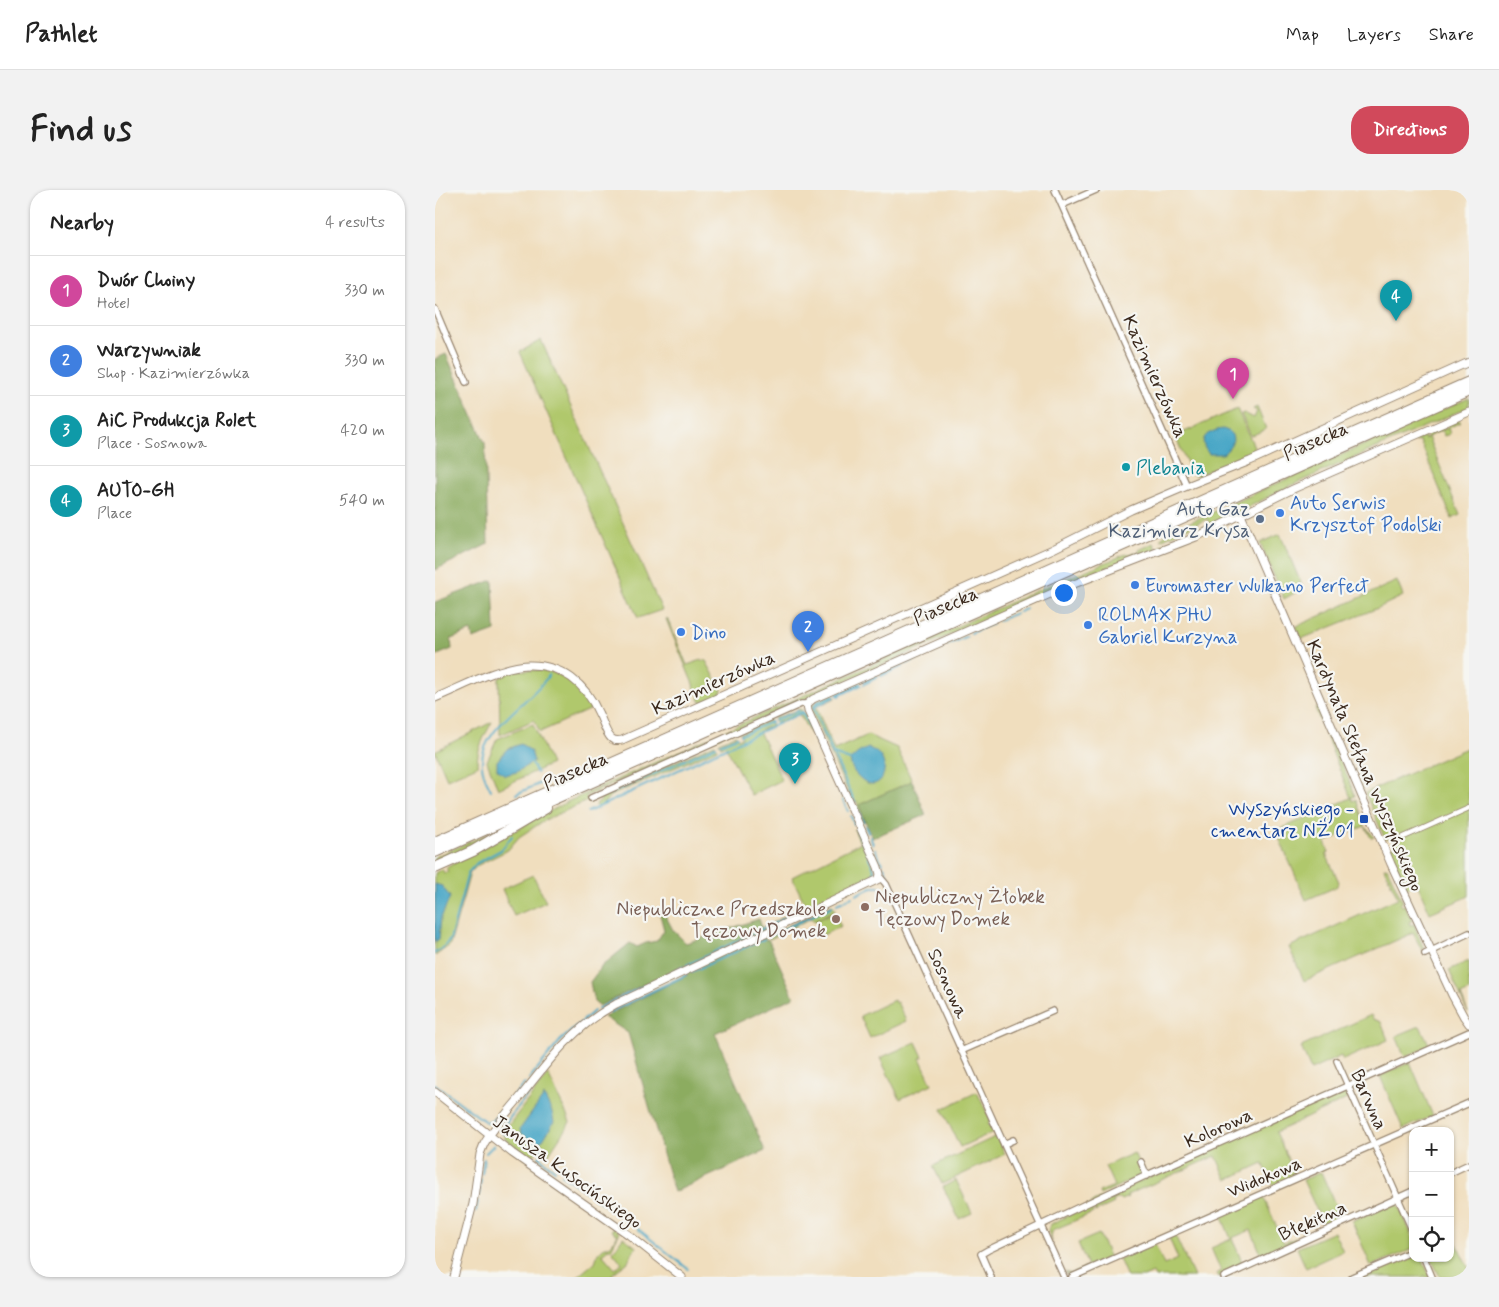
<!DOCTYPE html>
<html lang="en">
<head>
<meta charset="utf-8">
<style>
	body { margin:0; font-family:Mynerve,sans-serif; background:#f2f2f2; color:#222 }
	.controls { position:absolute; right:15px; bottom:15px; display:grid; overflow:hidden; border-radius:10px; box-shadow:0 1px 4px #0004 }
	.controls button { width:45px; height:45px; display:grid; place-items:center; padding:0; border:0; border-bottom:1px solid #e0e0e0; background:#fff; color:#222; font:25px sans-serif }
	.you { position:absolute; left:628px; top:402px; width:18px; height:18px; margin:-12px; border:4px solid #fff; border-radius:50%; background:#1a73e8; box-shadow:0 0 0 8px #1a73e833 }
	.badge { display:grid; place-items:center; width:32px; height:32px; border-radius:50%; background:#d1495b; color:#fff; font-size:16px; font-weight:700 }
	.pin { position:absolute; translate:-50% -41px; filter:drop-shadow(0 1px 2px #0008) }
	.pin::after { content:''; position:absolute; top:26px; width:18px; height:15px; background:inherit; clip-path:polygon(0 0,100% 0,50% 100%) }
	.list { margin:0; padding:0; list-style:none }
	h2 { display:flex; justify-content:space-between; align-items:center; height:65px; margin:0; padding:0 20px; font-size:21px }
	h2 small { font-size:16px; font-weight:400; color:#767676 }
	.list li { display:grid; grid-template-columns:32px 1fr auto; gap:15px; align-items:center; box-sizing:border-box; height:70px; padding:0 20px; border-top:1px solid #e0e0e0 }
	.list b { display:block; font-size:19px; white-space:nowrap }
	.list p { margin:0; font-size:16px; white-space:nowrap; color:#767676 }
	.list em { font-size:16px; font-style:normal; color:#767676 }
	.icon { flex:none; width:28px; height:28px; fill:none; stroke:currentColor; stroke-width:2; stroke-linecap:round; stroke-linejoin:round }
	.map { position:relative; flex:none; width:1034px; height:1087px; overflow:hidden; border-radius:20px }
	header { display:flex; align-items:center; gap:30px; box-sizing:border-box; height:70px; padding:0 25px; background:#fff; border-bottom:1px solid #e0e0e0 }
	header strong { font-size:24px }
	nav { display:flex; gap:28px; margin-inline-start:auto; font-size:18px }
	.intro { display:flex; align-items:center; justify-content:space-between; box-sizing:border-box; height:120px; padding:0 30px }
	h1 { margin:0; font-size:35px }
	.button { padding:12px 22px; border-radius:20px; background:#d1495b; color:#fff; font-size:18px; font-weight:700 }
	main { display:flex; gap:30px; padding:0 30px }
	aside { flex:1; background:#fff; border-radius:20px; box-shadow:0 1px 4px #0004 }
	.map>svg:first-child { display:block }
	.green { fill:#b0c86c; stroke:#767945 }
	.forest { fill:#8cac60; stroke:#646b3f }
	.water { fill:#47a6c6; stroke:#416872 }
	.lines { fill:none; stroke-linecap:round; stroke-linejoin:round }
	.stream { stroke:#47a6c6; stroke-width:2 }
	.pedestrian-casing { stroke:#96846e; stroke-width:6 }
	.minor-casing { stroke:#96846e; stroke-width:8 }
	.tertiary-casing { stroke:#96846e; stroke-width:9 }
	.motorway-casing { stroke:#96846e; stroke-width:12 }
	.pedestrian { stroke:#fff; stroke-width:4.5 }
	.minor { stroke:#fff; stroke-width:5.5 }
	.tertiary { stroke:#fff; stroke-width:7 }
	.motorway { stroke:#fff; stroke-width:10 }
	.culture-dot { fill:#0f9aa8; stroke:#f6f6f2; stroke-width:2 }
	.shop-dot { fill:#3f7fe0; stroke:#f6f6f2; stroke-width:2 }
	.service-dot { fill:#5c6f8a; stroke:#f6f6f2; stroke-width:2 }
	.transit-dot { fill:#1a4fb4; stroke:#f6f6f2; stroke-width:2 }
	.education-dot { fill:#8d6e63; stroke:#f6f6f2; stroke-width:2 }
	.labels { text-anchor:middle; stroke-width:4.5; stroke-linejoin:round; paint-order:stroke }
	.street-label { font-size:19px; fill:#3b2a1e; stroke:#f6f6f2 }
	.culture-label { font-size:19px; fill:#0d838f; stroke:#f6f6f2; text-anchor:start }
	.shop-label { font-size:19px; fill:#366cbe; stroke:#f6f6f2; text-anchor:start }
	.service-label { font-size:19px; fill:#4e5e75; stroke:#f6f6f2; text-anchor:end }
	.transit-label { font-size:19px; fill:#164399; stroke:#f6f6f2; text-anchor:end }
	.education-label { font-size:19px; fill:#785e54; stroke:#f6f6f2; text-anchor:start }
</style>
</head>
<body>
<header>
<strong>Pathlet</strong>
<nav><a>Map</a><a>Layers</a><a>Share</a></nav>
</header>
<div class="intro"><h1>Find us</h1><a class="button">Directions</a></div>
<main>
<aside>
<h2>Nearby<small>4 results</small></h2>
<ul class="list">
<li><span class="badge" style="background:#d1479c">1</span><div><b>Dwór Choiny</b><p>Hotel</p></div><em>330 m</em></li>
<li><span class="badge" style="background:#3f7fe0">2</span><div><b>Warzywniak</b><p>Shop · Kazimierzówka</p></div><em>330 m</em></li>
<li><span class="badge" style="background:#0f9aa8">3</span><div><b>AiC Produkcja Rolet</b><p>Place · Sosnowa</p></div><em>420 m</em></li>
<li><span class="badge" style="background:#0f9aa8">4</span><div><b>AUTO-GH</b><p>Place</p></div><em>540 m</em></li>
</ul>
</aside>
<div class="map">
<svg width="1034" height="1087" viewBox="0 0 1034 1087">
	<rect width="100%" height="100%" fill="#f6f6f2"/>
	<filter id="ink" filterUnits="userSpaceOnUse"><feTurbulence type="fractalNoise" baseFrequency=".02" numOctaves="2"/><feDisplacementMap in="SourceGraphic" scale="10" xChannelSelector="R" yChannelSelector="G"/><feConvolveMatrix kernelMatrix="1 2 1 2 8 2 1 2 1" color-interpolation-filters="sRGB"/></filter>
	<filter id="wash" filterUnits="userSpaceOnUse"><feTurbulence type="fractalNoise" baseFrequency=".0096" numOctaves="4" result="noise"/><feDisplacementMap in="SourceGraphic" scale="20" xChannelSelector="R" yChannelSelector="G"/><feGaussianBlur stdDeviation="1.12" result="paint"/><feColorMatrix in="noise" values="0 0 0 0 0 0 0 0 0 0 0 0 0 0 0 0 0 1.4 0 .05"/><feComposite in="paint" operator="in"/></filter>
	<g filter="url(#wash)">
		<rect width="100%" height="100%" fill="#f0debe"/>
		<!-- green -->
		<g class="green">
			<polygon points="106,150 227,420 203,428 85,162"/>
			<polygon points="1034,208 1034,217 855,296 760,344 725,358 725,356 775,334 772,329 726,350 726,348 733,342"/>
			<polygon points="822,217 831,239 816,246 806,224 809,223 819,228 822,221 818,219"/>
			<polygon points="802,219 821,261 761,286 757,284 740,246"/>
			<polygon points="1024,230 1026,232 1013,238 1015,244 1009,246 1007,240 993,247 1025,325 1017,329 985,251 981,252 980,250 989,246 990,249 993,247 992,244 1009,237 1010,239 1013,238 1012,236"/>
			<polygon points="845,344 868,398 849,409 825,353"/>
			<polygon points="719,353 722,360 670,378 623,397 151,606 152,611 110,630 84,647 73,660 43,675 35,683 15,755 0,766 0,683 7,679 9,683 13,681 11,678 134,611 601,401 691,364 692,365 700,362 702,363 705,362 704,360"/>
			<polygon points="962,391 968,406 943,418 866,449 860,437"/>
			<polygon points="232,428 252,475 267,470 271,471 287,500 285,505 267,512 265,511 231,429"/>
			<path d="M80 480C88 481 96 480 105 480 127 481 148 500 158 518L105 542 99 530 65 545 64 488Z"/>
			<path d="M398 504 400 508 381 517 399 560 433 545 462 558 477 591 424 615 430 631 426 633 420 617 423 616 422 611 418 613 376 521C376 510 390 507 398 504Z"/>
			<polygon points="883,517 918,600 920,606 916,608 918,611 921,609 930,636 939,647 936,648 930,636 890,652 894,663 891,664 904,692 901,697 871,710 841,641 916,608 880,518"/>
			<polygon points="365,519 370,523 379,541 375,544 365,525 361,525 341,533 339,528"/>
			<polygon points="334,530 337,535 324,541 347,590 316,605 290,555 286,557 284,552 301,545 303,549 307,548 305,543"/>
			<path d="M57 532C49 547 42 558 42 576L12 589 0 561Z"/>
			<polygon points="98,534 116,574 63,599 52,571 62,549"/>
			<polygon points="280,554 282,559 175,606 166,616 162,618 161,614 165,612 167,604"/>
			<polygon points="1034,557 1034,706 995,723 982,693 971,698 955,659 959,656 960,651 955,648 950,649 930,603"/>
			<polygon points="68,637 69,639 0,674 0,667"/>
			<path d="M422 638 429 654 427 655 428 658 431 657C434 664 439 673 440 680 442 690 417 699 408 703L406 699 403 701 405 705 391 712 389 708 385 710 387 713 328 741 327 738 371 716 357 687 425 653 419 639Z"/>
			<polygon points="952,677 968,712 965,713 967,716 970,715 977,731 974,732 975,735 979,734 989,759 987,760 978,743 869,791 854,757 963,708 949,678"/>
			<polygon points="98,685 111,712 79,726 67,699"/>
			<polygon points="397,715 400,720 379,731 376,728 335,749 333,745"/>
			<polygon points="395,724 398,729 401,728 406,736 388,745 381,731"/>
			<polygon points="1034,771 1034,801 1026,805 1033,823 1014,780"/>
			<polygon points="459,810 460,813 462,812 471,831 435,848 425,826"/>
			<polygon points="936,825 938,829 946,832 953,850 908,870 906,866 876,880 866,857"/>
			<polygon points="985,836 995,856 970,867 961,846"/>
			<polygon points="481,852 488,867 485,868 497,894 465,909 445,868"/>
			<polygon points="975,872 998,926 968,939 945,886"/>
			<polygon points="113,884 135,932 113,965 107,954 100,956 101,962 97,968 70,949 70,940"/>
			<polygon points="911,901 916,907 841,942 860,985 838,995 828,973 792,990 781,966 692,1005 693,1007 686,1010 684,1008 678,1011 679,1013 660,1022 656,1013 888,909"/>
			<polygon points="542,902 556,931 553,933 554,936 557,935 561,941 525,957 507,919"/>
			<polygon points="562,946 570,964 507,994 498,976"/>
			<polygon points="699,963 708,982 706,985 665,1005 664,1002 679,996 670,976"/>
			<polygon points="886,982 906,1028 889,1036 868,990"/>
			<polygon points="521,990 537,1023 524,1029 508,997"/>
			<polygon points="828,1006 849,1053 861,1048 861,1050 829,1066 826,1064 816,1040 797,1048 807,1072 817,1068 819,1071 784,1087 782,1083 786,1081 776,1058 796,1049 786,1025"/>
			<polygon points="957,1013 962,1014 965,1018 978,1048 978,1059 936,1076 917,1031"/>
			<polygon points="655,1015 658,1023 618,1040 616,1046 617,1052 613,1041 616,1034"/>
			<polygon points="179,1038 184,1042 184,1044 176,1059 174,1058 167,1064 180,1079 187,1073 178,1062 188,1047 201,1057 192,1073 177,1084 180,1087 142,1087 160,1072 163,1063 168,1058 176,1055 183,1045 176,1040"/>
			<polygon points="1015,1040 1034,1079 1034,1087 1005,1087 996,1068 1015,1068"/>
			<polygon points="899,1042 908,1061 871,1078 862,1058"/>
			<polygon points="664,1044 675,1068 636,1085 632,1085 630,1082 637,1084 653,1076 643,1053"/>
			<polygon points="740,1045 759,1087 720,1087 718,1083 709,1087 692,1087 684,1069 720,1054 729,1075 743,1069 734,1048"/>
			<polygon points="978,1063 978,1068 987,1068 995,1087 924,1087"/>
		</g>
		<!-- forest -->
		<g class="forest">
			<polygon points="11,164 50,253 53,354 0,380 0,169"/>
			<polygon points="58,390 60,441 38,449 36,441 16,449 17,459 0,466 0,412"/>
			<polygon points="477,591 491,625 437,648 424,615"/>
			<polygon points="227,719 238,740 251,753 324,729 331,750 333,749 359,807 280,843 330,961 239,1002 193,843 169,827 252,785 249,775 164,816 159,812 155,792 167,776 195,753 202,757 211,753 222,751 229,740 224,721"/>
		</g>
		<!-- water -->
		<g class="water">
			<path d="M788 239C804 244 798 256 788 264H774C761 249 772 241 788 239Z"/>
			<polygon points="86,554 96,561 99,571 82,582 70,585 62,579 62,571 72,559"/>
			<path d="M433 558C462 566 448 611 424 587 419 583 416 577 415 570L423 563Z"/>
			<polygon points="0,694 7,696 15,707 6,728 4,749 0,752"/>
			<polygon points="109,906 117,922 119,932 108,950 100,953 86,943 85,939"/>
		</g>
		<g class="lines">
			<!-- stream -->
			<g class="stream">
				<polyline points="584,422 591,419"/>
				<polyline points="563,431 581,423"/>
				<polyline points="536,443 557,434"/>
				<polyline points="512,455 532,446"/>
				<polyline points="491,465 508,457"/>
				<polyline points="470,473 487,465"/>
				<polyline points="471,474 488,466"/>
				<polyline points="446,484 467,474"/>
				<polyline points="446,486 468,476"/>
				<polyline points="429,491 442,485"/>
				<polyline points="429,494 443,487"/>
				<polyline points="402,504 425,493"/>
				<polyline points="398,505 381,513 379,520 398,564 415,570"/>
				<polyline points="403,506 426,495"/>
				<polyline points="377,518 399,507"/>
				<polyline points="340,530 363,521 368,524 377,542"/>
				<polyline points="306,545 336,532"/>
				<polyline points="379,547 387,564"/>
				<polyline points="285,554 302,547"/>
				<polyline points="398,564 420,612"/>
				<polyline points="389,568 395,581"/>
				<polyline points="97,574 102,583"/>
				<polyline points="397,585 400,592"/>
				<polyline points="403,597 407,606"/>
				<path d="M56 600C52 592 47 584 47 575 44 540 96 512 114 485"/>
				<polyline points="81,604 106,593"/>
				<polyline points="174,604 281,556"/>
				<polyline points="408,610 413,621"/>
				<polyline points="421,617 428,632"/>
				<polyline points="153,622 368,522"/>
				<polyline points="416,626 419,634"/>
				<polyline points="430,636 433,643"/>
				<polyline points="421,638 428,654"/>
				<polyline points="435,647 438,654"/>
				<polyline points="440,659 447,674"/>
				<polyline points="449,677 454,689"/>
				<polyline points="456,693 458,697"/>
				<polyline points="407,701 438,686 439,679 430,658"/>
				<polyline points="421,705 437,697 447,697 450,703"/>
				<polyline points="390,709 404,702"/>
				<polyline points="402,714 417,707"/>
				<polyline points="334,746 398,716"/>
				<polyline points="0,763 7,759 15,750 33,683 42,673 66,660 77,646"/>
				<polyline points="252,775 386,711"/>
				<polyline points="256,782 329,749"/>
				<polyline points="163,819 248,777"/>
				<polyline points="174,822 251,785"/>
				<polyline points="94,889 126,850 159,821"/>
				<polyline points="0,894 52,933 57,931 90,893"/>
				<polyline points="68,944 67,938 115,875"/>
				<polyline points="104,952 108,964 104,967 120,980"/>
				<polyline points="51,963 59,955"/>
				<polyline points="47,984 49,969"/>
				<polyline points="127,985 153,1003"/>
				<polyline points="44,1005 46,989"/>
				<polyline points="158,1007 198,1035"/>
				<polyline points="41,1021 43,1011"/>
				<polyline points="203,1039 253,1079"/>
			</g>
		</g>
	</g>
	<g filter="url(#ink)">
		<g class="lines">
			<defs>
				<polyline id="pedestrian" points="960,651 1034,618"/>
				<g id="minor">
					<polyline points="620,0 752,296"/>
					<polyline points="627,15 661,0"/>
					<polyline points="0,119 31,192"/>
					<polyline points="156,608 366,514 372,514"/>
					<polyline points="445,687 451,694 629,1087"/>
					<polyline points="990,764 1034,743"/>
					<polyline points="526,861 618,821"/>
					<polyline points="902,871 978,1042"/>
					<polyline points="569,954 578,950"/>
					<polyline points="706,972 712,986"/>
					<polyline points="1015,983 1034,974"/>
					<polyline points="989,1068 997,1087"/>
					<polyline points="556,1087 546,1064 553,1060 710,986 1034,842"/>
					<polyline points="637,1087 1034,913"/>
					<polyline points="789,1087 978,1001"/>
					<polyline points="917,1087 978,1061"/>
				</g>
				<g id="tertiary">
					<polyline points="806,325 956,674 1017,805 1029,827 1034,834"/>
					<path d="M0 508C27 497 65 476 93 475 127 474 151 494 164 524 168 531 170 542 176 548 179 551 183 551 187 550L618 359 696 320 752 296 815 271 1034 172"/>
					<polyline points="0,902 77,963 194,1045 247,1087"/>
					<path d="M19 1087 38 1014 45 964 49 954C59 937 73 922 86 906 115 869 139 837 181 814L444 689 445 684 443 677 373 521 372 514 378 509 631 397 761 347 858 299 1034 222"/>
				</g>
				<g id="motorway">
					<polyline points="0,652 1034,192"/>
					<polyline points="0,662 1034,201"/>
					<polyline points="0,678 38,661 111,618"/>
				</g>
			</defs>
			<!-- pedestrian casing -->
			<use href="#pedestrian" class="pedestrian-casing"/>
			<!-- minor casing -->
			<use href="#minor" class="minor-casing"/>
			<!-- tertiary casing -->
			<use href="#tertiary" class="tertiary-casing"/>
			<!-- motorway casing -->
			<use href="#motorway" class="motorway-casing"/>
			<!-- pedestrian -->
			<use href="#pedestrian" class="pedestrian"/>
			<!-- minor -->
			<use href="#minor" class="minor"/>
			<!-- tertiary -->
			<use href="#tertiary" class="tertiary"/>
			<!-- motorway -->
			<use href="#motorway" class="motorway"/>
		</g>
	</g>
	<!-- markers -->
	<circle class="culture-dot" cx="691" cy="277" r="5"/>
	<g class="shop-dot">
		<circle cx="845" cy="323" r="5"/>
		<circle cx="700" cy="395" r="5"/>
		<circle cx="653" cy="435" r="5"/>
		<circle cx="246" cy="442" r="5"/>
	</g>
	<circle class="service-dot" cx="825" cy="329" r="5"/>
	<rect class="transit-dot" x="924" y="624" width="10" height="10" rx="2.5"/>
	<g class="education-dot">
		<circle cx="430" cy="717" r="5"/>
		<circle cx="401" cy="729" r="5"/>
	</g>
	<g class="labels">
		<!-- street labels -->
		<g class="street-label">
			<text transform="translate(721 186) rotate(66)" y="7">Kazimierzówka</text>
			<text transform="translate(880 250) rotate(-24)" y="7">Piasecka</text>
			<text transform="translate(510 415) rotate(-24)" y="7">Piasecka</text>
			<text transform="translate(278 492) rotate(-24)" y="7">Kazimierzówka</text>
			<text transform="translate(931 575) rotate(67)" y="7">Kardynała Stefana Wyszyńskiego</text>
			<text transform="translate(140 580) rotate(-24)" y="7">Piasecka</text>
			<text transform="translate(514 793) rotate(66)" y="7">Sosnowa</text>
			<text transform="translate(935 909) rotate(66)" y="7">Barwna</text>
			<text transform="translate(783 937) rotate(-24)" y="7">Kolorowa</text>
			<text transform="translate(133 981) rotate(36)" y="7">Janusza Kusocińskiego</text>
			<text transform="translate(829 986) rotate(-23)" y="7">Widokowa</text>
			<text transform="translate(877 1030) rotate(-24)" y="7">Błękitna</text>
		</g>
		<!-- culture labels -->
		<g class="culture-label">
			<text x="701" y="284">Plebania</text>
		</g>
		<!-- shop labels -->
		<g class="shop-label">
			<text x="855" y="319">Auto Serwis<tspan x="855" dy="22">Krzysztof Podolski</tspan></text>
			<text x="710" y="402">Euromaster Wulkano Perfect</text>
			<text x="663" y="431">ROLMAX PHU<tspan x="663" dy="22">Gabriel Kurzyna</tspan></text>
			<text x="256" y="449">Dino</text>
		</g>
		<!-- service labels -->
		<g class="service-label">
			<text x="815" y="325">Auto Gaz<tspan x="815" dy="22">Kazimierz Krysa</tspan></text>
		</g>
		<!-- transit labels -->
		<g class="transit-label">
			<text x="919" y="625">Wyszyńskiego -<tspan x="919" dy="22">cmentarz NŻ 01</tspan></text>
		</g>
		<!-- education labels -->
		<g class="education-label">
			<text x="440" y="713">Niepubliczny Żłobek<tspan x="440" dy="22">Tęczowy Domek</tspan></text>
			<text x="391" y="725" text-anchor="end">Niepubliczne Przedszkole<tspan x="391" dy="22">Tęczowy Domek</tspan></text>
		</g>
	</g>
</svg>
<div class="controls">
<button>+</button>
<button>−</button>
<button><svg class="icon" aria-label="locate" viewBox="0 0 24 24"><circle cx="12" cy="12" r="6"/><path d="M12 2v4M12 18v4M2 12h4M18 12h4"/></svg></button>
</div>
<div class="you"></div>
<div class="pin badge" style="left:798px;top:209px;background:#d1479c">1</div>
<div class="pin badge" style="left:373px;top:462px;background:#3f7fe0">2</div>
<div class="pin badge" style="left:360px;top:594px;background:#0f9aa8">3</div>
<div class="pin badge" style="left:961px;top:131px;background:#0f9aa8">4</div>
</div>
</main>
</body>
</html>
